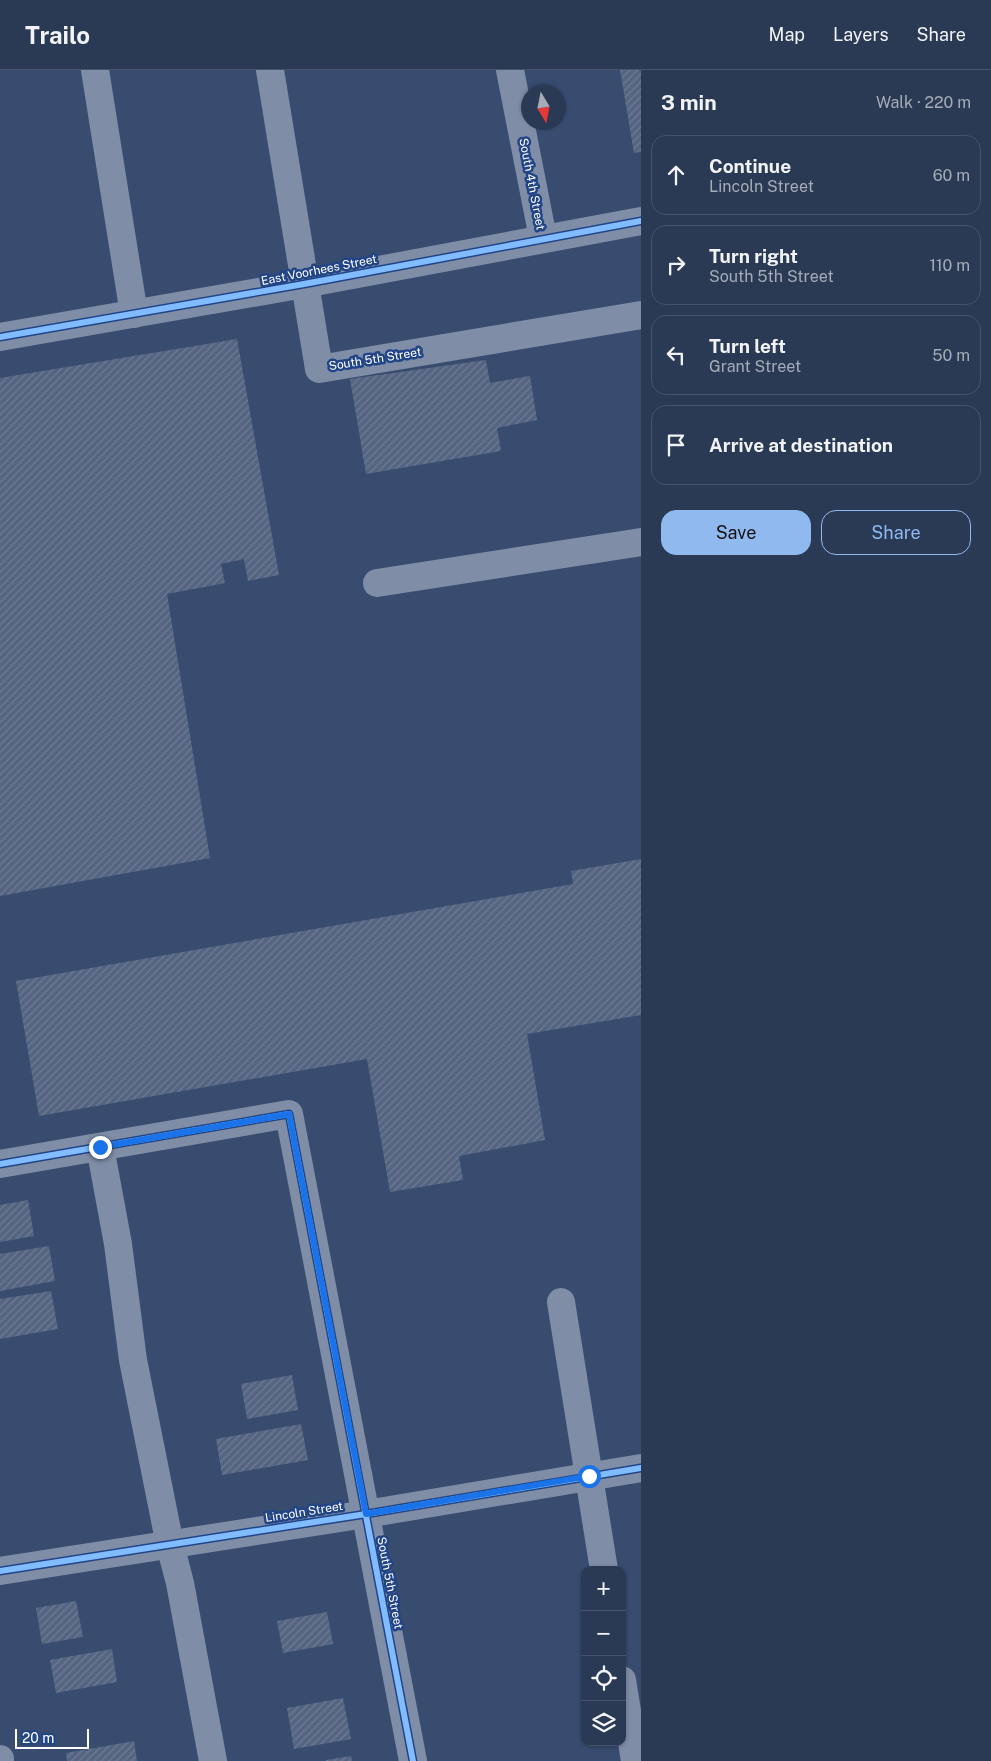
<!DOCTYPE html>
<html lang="en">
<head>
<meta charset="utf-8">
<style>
	body { margin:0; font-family:"Public Sans",sans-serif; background:#36445e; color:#f1f3f6 }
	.controls { position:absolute; right:15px; bottom:15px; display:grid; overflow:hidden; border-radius:10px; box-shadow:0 1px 4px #0004 }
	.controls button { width:45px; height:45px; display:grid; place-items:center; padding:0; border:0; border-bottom:1px solid #46536b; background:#2a3954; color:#f1f3f6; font:25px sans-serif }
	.compass { position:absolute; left:521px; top:15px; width:45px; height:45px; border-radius:50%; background:#2a3954; box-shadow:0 1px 4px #0004; rotate:170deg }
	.scale { position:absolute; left:15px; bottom:12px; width:74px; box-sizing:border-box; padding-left:5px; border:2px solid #fff; border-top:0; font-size:14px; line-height:18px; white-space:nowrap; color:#fff; -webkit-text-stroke:4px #214587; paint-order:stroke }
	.stop { position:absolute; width:15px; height:15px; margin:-11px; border:4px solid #1a73e8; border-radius:50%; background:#fff }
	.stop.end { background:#1a73e8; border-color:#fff; box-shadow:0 1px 5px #0008 }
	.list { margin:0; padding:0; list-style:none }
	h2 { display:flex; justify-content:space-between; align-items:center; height:65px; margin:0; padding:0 20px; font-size:21px }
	h2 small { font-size:16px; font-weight:400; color:#a5acb8 }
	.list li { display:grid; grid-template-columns:32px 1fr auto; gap:15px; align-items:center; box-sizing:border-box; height:80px; margin:0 10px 10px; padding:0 10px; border:1px solid #46536b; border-radius:15px }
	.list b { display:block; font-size:19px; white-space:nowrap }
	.list p { margin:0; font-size:16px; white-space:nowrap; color:#a5acb8 }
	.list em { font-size:16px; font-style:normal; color:#a5acb8 }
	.actions { display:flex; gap:10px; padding:15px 20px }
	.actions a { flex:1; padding:11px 0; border:1px solid #90b9f0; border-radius:15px; text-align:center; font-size:18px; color:#90b9f0 }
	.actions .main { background:#90b9f0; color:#111 }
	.icon { flex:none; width:28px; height:28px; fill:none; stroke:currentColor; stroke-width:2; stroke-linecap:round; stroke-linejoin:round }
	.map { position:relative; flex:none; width:641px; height:1691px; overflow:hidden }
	header { display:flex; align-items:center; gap:30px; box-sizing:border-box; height:70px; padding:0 25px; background:#2a3954; border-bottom:1px solid #46536b }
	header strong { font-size:24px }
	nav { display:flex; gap:28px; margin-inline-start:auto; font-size:18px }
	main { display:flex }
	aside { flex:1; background:#2a3954 }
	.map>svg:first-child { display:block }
	.building { fill:url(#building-hatch) }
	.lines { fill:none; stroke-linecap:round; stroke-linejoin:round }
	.minor { stroke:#7f8da6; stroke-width:28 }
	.cycleway-casing { stroke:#214587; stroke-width:9 }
	.cycleway { stroke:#80bcff; stroke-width:6 }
	.route { stroke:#1a73e8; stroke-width:6 }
	.labels { text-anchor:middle; stroke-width:5; stroke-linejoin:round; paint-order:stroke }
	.street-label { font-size:12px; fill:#fff; stroke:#214587 }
</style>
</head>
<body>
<header>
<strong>Trailo</strong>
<nav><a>Map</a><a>Layers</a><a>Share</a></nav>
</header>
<main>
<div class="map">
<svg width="641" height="1691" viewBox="0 0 641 1691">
	<defs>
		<pattern id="building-hatch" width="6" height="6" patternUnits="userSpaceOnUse" patternTransform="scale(1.25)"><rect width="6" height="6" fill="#546481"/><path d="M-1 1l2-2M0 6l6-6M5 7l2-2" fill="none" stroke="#6e7b94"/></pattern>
	</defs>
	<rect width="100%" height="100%" fill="#384c70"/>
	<!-- building -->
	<g class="building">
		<polygon points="620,0 641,0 641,82 634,83"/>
		<polygon points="237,269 279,505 248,511 244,489 221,494 225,513 167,524 210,788 0,826 0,308"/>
		<polygon points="486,290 490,313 530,306 537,350 497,358 501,381 366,404 350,309"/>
		<polygon points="641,789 641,945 527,964 545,1070 459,1086 463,1110 390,1122 367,989 39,1046 16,911 573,814 571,801"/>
		<polygon points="28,1130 34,1166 0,1172 0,1135"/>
		<polygon points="49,1176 55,1211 0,1221 0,1184"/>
		<polygon points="51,1221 58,1259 0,1269 0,1229"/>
		<polygon points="292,1305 298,1340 247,1349 241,1314"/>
		<polygon points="301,1354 308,1390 222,1405 216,1369"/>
		<polygon points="76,1531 83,1567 42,1574 36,1538"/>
		<polygon points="327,1542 333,1574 283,1583 277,1551"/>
		<polygon points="112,1579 117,1612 56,1623 50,1590"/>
		<polygon points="343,1628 351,1669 294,1679 287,1638"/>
		<polygon points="134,1671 137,1691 67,1691 66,1683"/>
		<polygon points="351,1686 352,1691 326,1691 326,1690"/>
	</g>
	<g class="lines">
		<!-- minor -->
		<g class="minor">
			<polyline points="95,0 134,244"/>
			<polyline points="270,0 319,299 641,245"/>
			<polyline points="510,0 543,168"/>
			<polyline points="0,267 304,214 641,151"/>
			<polyline points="377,513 641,472"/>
			<polyline points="100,1077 118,1174 133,1290 170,1475 180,1513 213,1691"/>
			<polyline points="0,1094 289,1044 413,1691"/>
			<polyline points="561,1232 604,1500"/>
			<polyline points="0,1501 366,1444 641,1398"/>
			<polyline points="622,1610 635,1691"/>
			<polyline points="0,1689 0,1691"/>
		</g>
		<defs>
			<g id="cycleway">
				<polyline points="0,267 304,214 641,151"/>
				<polyline points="0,1094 289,1044 413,1691"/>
				<polyline points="0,1501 366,1444 641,1398"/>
			</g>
		</defs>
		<!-- cycleway casing -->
		<use href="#cycleway" class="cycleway-casing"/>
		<!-- cycleway -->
		<use href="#cycleway" class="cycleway"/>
	</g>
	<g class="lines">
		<!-- route -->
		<polyline class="route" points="100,1077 289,1044 366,1444 589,1406"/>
	</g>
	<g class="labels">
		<!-- street labels -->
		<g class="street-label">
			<text transform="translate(532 114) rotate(79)" y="4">South 4th Street</text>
			<text transform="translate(319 200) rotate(-11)" y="4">East Voorhees Street</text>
			<text transform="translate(375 289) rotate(-9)" y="4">South 5th Street</text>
			<text transform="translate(304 1442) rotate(-9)" y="4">Lincoln Street</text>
			<text transform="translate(390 1513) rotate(79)" y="4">South 5th Street</text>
		</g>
	</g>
</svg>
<div class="controls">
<button>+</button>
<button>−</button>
<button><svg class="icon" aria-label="locate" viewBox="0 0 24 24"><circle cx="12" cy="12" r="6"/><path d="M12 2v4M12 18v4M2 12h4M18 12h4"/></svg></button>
<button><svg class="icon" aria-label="layers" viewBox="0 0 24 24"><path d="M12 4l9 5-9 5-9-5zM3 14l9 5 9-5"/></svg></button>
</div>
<svg class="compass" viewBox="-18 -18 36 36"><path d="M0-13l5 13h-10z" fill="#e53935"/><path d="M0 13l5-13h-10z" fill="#a5acb8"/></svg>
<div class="scale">20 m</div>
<div class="stop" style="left:589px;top:1406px"></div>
<div class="stop end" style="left:100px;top:1077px"></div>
</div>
<aside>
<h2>3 min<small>Walk · 220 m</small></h2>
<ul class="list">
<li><svg class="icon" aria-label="ahead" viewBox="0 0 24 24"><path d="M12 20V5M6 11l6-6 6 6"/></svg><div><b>Continue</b><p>Lincoln Street</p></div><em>60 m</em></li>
<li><svg class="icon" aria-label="right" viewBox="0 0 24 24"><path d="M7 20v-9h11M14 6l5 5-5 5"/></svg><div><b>Turn right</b><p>South 5th Street</p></div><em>110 m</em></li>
<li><svg class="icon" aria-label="left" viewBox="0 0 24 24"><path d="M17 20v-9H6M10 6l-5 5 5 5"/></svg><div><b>Turn left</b><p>Grant Street</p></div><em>50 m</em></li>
<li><svg class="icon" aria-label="arrive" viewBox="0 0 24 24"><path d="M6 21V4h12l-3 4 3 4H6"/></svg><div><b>Arrive at destination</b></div></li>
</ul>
<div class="actions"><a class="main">Save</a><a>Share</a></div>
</aside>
</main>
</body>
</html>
